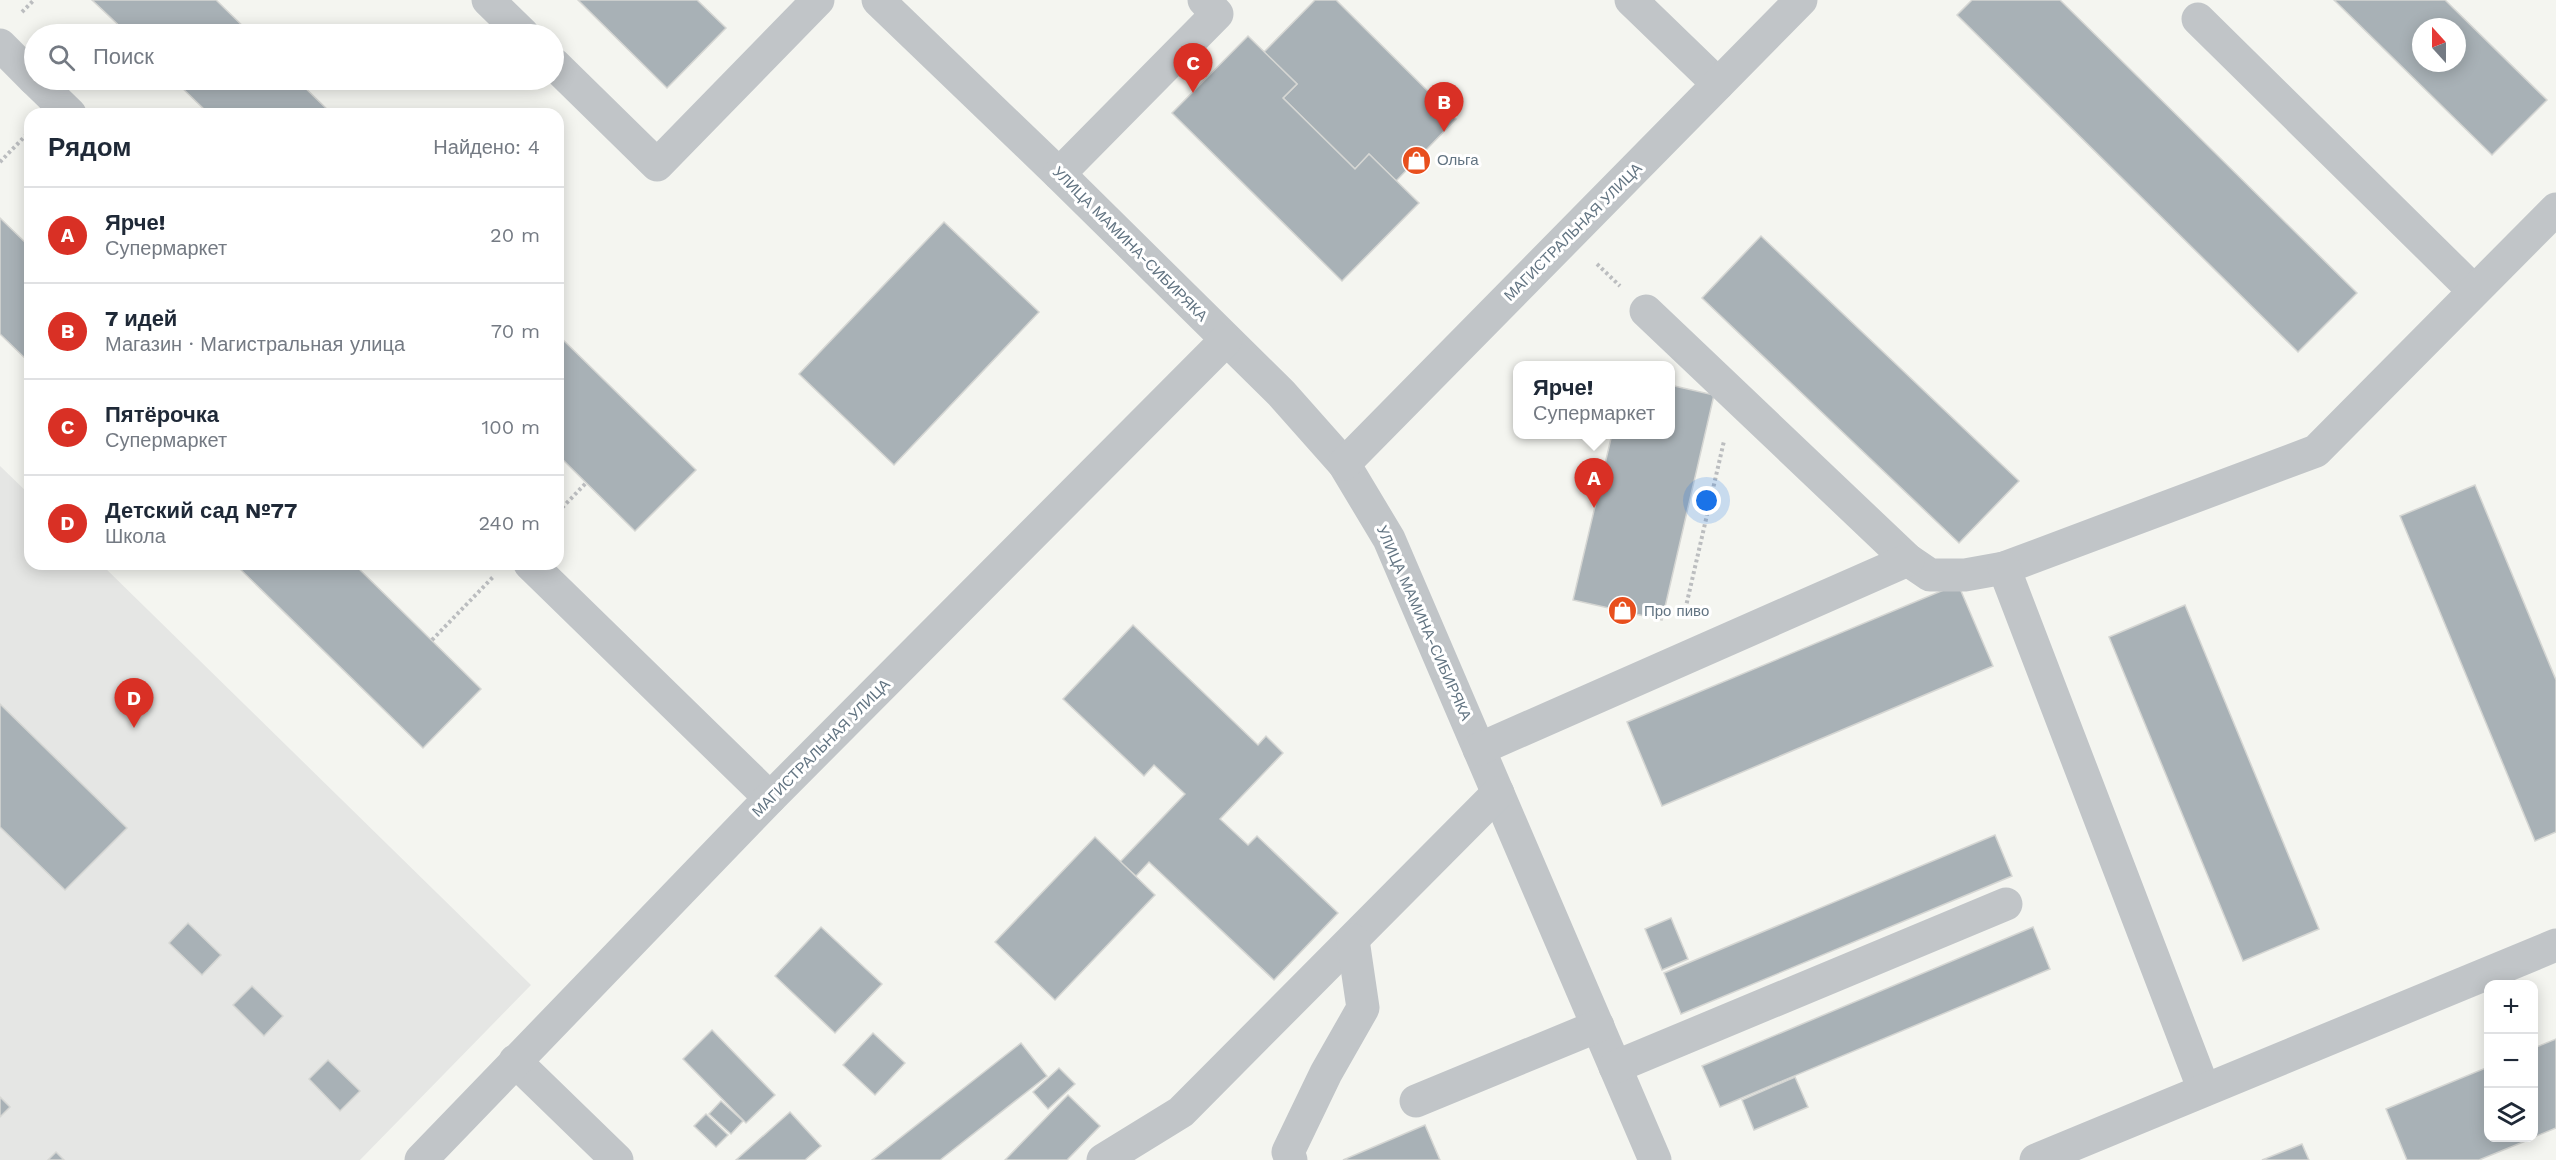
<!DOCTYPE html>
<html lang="ru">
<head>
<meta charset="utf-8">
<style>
	body { margin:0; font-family:"Work Sans",sans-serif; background:#f6f6f7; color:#1f2937 }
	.controls { position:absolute; right:18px; bottom:18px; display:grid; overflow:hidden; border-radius:12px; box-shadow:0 3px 15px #0003 }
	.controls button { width:54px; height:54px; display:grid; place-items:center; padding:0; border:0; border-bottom:2px solid #e0e1e3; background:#fff; color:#1f2937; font:30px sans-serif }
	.compass { position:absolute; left:2412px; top:18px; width:54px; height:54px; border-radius:50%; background:#fff; box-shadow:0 3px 15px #0003; rotate:339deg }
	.you { position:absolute; left:1707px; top:501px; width:21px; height:21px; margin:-15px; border:4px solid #fff; border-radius:50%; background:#1a73e8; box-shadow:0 0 0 9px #1a73e833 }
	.badge { display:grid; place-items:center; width:39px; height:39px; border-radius:50%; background:#d93025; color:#fff; font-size:20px; font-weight:700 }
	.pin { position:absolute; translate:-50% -50px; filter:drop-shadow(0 2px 3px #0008) }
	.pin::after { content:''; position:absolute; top:32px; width:21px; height:18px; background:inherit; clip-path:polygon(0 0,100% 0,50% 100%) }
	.popup { position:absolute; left:1513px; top:361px; width:162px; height:78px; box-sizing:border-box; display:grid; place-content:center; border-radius:12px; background:#fff; filter:drop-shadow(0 2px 4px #0005); font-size:20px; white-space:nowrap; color:#747a83 }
	.popup b { font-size:22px; color:#1f2937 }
	.popup::after { content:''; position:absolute; left:50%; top:100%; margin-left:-12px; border:12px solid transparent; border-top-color:#fff }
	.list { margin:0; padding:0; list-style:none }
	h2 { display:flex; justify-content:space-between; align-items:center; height:78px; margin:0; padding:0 24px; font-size:26px }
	h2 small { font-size:20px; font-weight:400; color:#747a83 }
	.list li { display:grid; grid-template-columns:39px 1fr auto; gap:18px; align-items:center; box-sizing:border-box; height:96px; padding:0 24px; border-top:2px solid #e0e1e3 }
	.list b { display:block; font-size:22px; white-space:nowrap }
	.list p { margin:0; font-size:20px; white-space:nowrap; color:#747a83 }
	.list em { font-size:20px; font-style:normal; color:#747a83 }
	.icon { flex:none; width:33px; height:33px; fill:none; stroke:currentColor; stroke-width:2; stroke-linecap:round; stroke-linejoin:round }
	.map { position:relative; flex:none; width:2556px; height:1160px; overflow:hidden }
	.search { position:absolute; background:#fff; box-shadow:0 3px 15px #0003; left:24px; top:24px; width:540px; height:66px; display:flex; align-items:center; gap:15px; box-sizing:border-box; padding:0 21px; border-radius:33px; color:#747a83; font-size:22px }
	.panel { position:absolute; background:#fff; box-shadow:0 3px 15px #0003; left:24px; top:108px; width:540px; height:462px; border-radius:18px }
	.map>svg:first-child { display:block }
	.built { fill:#e5e6e4 }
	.building { fill:#a8b1b6; stroke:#d5d6d3; stroke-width:1.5; fill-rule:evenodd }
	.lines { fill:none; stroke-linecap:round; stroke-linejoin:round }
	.path { stroke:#bbbdbf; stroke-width:4; stroke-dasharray:3 3; stroke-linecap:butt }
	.minor { stroke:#c1c5c8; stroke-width:33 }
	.labels { text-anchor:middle; stroke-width:6; stroke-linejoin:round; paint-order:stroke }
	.poi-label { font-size:15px; fill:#627482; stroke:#fff; text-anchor:start }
	.street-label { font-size:15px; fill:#627482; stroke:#fff }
</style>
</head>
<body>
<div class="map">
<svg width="2556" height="1160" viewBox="0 0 2556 1160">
	<rect width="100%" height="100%" fill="#f4f5f0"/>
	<!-- built -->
	<polygon class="built" points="0,466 30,495 30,564 101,564 531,985 360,1160 0,1160"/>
	<!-- building -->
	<g class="building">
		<polygon points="92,0 216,0 251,34 128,34"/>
		<polygon points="578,0 697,0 726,28 667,88"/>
		<polygon points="1315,0 1336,0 1456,119 1396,181 1369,154 1355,169 1283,98 1297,84 1264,52"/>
		<polygon points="1972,0 2060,0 2357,293 2298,352 1957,15"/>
		<path d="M2334 0H2445L2547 100 2492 155ZM2421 27H2457V63H2421Z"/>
		<polygon points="1248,36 1297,84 1283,98 1355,169 1369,154 1419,203 1342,281 1172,113"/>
		<polygon points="174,80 297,80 332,114 209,114"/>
		<polygon points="0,218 30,247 30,363 0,334"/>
		<polygon points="944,222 1039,312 894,465 799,374"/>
		<polygon points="1761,236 2019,481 1959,543 1702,298"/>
		<polygon points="558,335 696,470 635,531 558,455"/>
		<polygon points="1670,385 1714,395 1662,620 1573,600 1612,434 1670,434"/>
		<polygon points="2475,485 2556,680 2556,832 2535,841 2400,516"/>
		<polygon points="235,564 354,564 481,689 423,748"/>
		<polygon points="1958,584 1993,666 1662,806 1627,722"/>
		<polygon points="2185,605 2319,929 2243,961 2109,637"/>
		<polygon points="1133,625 1258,745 1266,736 1283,753 1220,819 1248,845 1257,836 1338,913 1274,980 1149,862 1136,876 1120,862 1185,794 1154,765 1144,776 1063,699"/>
		<polygon points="0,704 127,828 65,890 0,827"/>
		<polygon points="1995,835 2012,876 1681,1014 1664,973"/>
		<polygon points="1095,837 1155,895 1055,1000 995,942"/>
		<polygon points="1671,918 1688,959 1662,970 1645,929"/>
		<polygon points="188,923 221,955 202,975 169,943"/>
		<polygon points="821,927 882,984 835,1033 775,976"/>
		<polygon points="2033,927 2050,969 1720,1107 1702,1066"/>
		<polygon points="252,986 283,1016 264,1036 233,1005"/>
		<polygon points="712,1030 775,1095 746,1123 683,1059"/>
		<polygon points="873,1033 905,1063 875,1095 843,1065"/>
		<polygon points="2556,1039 2556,1128 2534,1137 2534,1048"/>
		<polygon points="1021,1043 1047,1076 940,1160 872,1160"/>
		<polygon points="328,1060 360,1091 340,1111 309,1079"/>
		<polygon points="2488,1067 2488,1138 2533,1138 2479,1160 2407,1160 2386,1109"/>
		<polygon points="1059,1068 1075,1084 1048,1109 1033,1092"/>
		<polygon points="1795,1077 1808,1107 1754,1130 1742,1100"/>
		<polygon points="1068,1095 1100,1126 1067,1160 1005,1160"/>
		<polygon points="0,1097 10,1107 0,1117"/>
		<polygon points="721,1101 743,1121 731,1134 709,1114"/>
		<polygon points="790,1112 821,1146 805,1160 736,1160"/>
		<polygon points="706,1114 728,1135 716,1147 694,1126"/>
		<polygon points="1425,1125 1440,1160 1343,1160"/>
		<polygon points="2302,1144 2309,1160 2262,1160"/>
		<polygon points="56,1152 64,1160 48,1160"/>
	</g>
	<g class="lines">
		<!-- path -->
		<g class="path">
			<polyline points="22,12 34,0"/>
			<polyline points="125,34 126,33"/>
			<polyline points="0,162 30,131"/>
			<polyline points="1597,264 1620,286"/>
			<polyline points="558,512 586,483"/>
			<polyline points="1684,615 1724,441"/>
			<polyline points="432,640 494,576"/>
		</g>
		<!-- minor -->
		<g class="minor">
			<polyline points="488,0 523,34"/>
			<polyline points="878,0 1059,174 1281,393 1344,464 1389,539 1655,1160"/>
			<polyline points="1631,0 1718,84"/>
			<polyline points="2198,19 2474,291"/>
			<polyline points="0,45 34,79"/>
			<polyline points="554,64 657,165 818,0"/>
			<polyline points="35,80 70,114"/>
			<polyline points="1059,174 1217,14 1204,0"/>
			<polyline points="1646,311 1908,560 1930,575 1965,575 2004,568 2316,451 2556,209"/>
			<polyline points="1344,464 1801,0"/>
			<polyline points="530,564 770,798"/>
			<polyline points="2004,568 2204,1090"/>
			<polyline points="1479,749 1908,560"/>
			<polyline points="515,1061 617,1160"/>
			<polyline points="1615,1067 2006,904"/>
			<polyline points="1416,1101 1598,1026"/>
			<polyline points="421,1160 770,798 1226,340"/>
			<polyline points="1103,1160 1181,1112 1498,793"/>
			<polyline points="1291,1160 1288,1152 1326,1073 1363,1008 1353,940"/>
			<polyline points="2036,1160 2556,945"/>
		</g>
	</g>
	<!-- icons -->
	<defs>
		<symbol id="shop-disc" viewBox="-11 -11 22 22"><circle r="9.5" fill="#e84f1d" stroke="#fff"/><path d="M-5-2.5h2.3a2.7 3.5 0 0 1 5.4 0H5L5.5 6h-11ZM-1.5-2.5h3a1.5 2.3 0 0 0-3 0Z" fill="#fff"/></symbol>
	</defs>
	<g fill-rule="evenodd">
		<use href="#shop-disc" x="1400" y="144" width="33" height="33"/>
		<use href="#shop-disc" x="1606" y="594" width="33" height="33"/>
	</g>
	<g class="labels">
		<!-- poi labels -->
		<g class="poi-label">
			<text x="1437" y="165">Ольга</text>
			<text x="1644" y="616">Про пиво</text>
		</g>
		<!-- street labels -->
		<g class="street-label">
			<text transform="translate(1573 232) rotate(-45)" y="5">МАГИСТРАЛЬНАЯ УЛИЦА</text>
			<text transform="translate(1130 244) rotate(45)" y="5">УЛИЦА МАМИНА-СИБИРЯКА</text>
			<text transform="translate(1424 623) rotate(66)" y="5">УЛИЦА МАМИНА-СИБИРЯКА</text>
			<text transform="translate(821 748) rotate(-45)" y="5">МАГИСТРАЛЬНАЯ УЛИЦА</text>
		</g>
	</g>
</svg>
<div class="controls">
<button>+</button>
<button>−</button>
<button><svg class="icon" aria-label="layers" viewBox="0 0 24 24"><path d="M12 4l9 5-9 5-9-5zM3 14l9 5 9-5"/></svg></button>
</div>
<svg class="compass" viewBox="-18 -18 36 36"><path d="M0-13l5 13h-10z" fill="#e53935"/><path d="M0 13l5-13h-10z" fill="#747a83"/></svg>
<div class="you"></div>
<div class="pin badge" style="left:1594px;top:508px">A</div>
<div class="popup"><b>Ярче!</b>Супермаркет</div>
<div class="pin badge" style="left:1444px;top:132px">B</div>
<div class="pin badge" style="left:1193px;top:93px">C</div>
<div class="pin badge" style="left:134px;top:728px">D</div>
<div class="search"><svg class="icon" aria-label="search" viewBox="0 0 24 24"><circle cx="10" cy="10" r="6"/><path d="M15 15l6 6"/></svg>Поиск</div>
<section class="panel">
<h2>Рядом<small>Найдено: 4</small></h2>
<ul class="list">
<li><span class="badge">A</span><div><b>Ярче!</b><p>Супермаркет</p></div><em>20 m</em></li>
<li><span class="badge">B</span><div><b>7 идей</b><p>Магазин · Магистральная улица</p></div><em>70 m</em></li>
<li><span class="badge">C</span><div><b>Пятёрочка</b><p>Супермаркет</p></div><em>100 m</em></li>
<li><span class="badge">D</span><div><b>Детский сад №77</b><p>Школа</p></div><em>240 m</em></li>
</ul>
</section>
</div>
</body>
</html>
